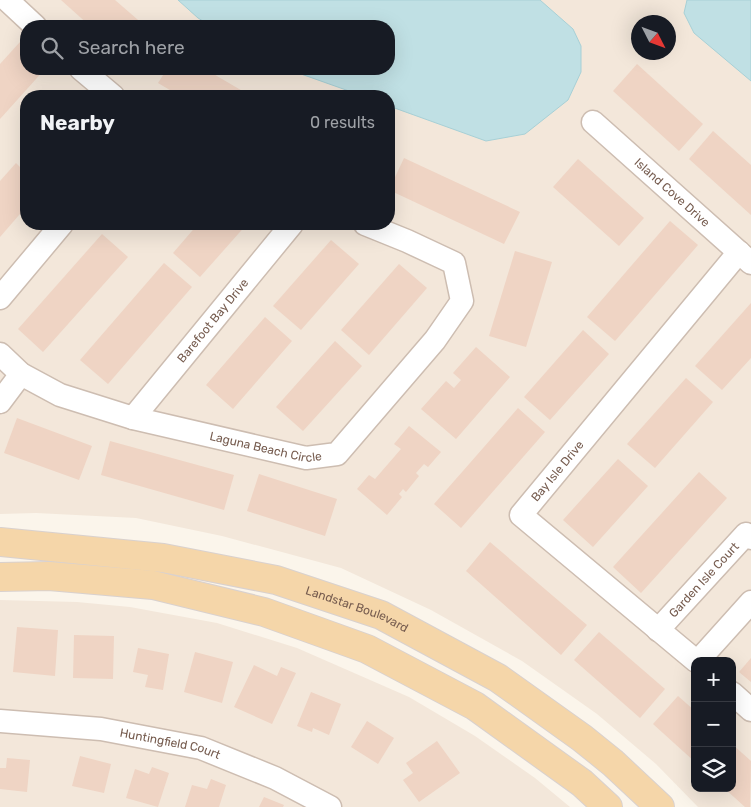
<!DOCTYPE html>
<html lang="en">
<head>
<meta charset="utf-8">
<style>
	body { margin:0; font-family:Rubik,sans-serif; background:#242831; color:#f1f3f6 }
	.controls { position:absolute; right:15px; bottom:15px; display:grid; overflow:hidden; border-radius:10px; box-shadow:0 5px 20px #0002 }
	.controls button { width:45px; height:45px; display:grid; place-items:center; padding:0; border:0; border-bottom:1px solid #363941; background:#171b24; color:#f1f3f6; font:25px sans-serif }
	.compass { position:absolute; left:631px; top:15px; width:45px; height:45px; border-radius:50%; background:#171b24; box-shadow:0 5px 20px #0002; rotate:132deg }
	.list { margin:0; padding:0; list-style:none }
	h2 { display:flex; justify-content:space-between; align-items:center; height:65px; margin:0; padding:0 20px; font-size:21px }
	h2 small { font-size:16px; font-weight:400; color:#9ea1a6 }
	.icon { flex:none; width:28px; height:28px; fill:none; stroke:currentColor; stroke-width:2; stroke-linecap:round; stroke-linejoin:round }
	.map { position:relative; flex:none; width:751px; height:807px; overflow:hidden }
	.search { position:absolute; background:#171b24; box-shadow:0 5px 20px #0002; left:20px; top:20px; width:375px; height:55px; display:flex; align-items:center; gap:12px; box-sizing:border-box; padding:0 18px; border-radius:20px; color:#9ea1a6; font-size:19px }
	.panel { position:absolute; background:#171b24; box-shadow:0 5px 20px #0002; left:20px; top:90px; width:375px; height:140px; border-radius:20px }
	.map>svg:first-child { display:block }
	.residential { fill:#f3e7da; fill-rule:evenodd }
	.water { fill:#c0e0e4; stroke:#a7d0d6 }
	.building { fill:#efd4c4 }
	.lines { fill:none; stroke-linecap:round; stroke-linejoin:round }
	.minor-casing { stroke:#cdbdb1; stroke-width:25 }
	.major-casing { stroke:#d9d1ce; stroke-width:30 }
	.minor { stroke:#fff; stroke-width:22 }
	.major { stroke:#f5d6a9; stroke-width:28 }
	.labels { text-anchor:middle; stroke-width:4; stroke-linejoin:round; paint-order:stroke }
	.street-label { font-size:12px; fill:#765c4f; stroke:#fef9f2 }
</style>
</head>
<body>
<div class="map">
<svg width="751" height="807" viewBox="0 0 751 807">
	<rect width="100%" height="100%" fill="#fbf5eb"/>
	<!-- residential -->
	<g class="residential">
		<path d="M0 0H751V807H698L656 764 597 714 522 661 431 610 341 568 222 536 136 518 36 513 0 514ZM638 22H668V52H638ZM26 26H389V69H26ZM26 96H389V224H26ZM695 661H732V788H695Z"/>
		<polygon points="0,600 77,602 130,607 217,623 297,648 409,697 475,736 535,778 570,807 0,807"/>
	</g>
	<!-- water -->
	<g class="water">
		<polygon points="178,0 540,0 573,29 581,46 581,72 568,100 525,134 486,141 389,106 389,96 363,96 287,69 389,69 389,26 211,26 198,18"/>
		<polygon points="687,0 751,0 751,81 694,33 684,13"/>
	</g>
	<!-- building -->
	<g class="building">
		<polygon points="61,0 115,0 145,26 90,26"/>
		<polygon points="20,42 26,47 26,69 45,69 0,119 0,64"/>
		<polygon points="637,64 703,124 679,151 613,91"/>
		<polygon points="167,69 205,69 251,96 180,96 158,83"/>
		<polygon points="713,131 751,165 751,215 689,159"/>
		<polygon points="404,158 520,212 504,244 389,190"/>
		<polygon points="578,159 644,218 619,246 553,187"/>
		<polygon points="16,163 26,173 26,207 0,237 0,181"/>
		<polygon points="670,221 698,245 615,341 587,317"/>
		<polygon points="198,224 247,224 200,277 173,253"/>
		<polygon points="102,234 128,257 43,352 18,329"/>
		<polygon points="331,240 359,264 301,330 273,306"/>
		<polygon points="515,251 552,262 526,347 489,336"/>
		<polygon points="164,263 192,287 108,384 80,360"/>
		<polygon points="399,264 427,288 369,355 341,330"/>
		<polygon points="751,303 751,358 722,390 695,366"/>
		<polygon points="265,317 292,341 233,409 206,385"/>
		<polygon points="583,330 609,354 550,420 524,397"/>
		<polygon points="335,341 362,366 303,431 276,407"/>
		<polygon points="476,347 510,377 456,439 421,409 446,381 454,388 461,380 453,373"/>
		<polygon points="686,378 713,402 655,468 627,444"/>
		<polygon points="518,408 545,432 461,528 434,504"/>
		<polygon points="17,418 92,446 79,480 4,453"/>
		<polygon points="409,426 441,452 428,467 424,464 416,473 419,476 406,492 403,489 399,494 402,497 387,515 357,489 369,475 375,479 401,449 394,444"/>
		<polygon points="110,441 234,475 224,510 101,475"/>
		<polygon points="618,459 648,486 593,547 563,520"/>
		<polygon points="699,472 727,498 641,593 613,567"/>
		<polygon points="259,474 337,499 325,536 247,511"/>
		<polygon points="490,542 587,625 561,655 466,571"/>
		<polygon points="17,627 58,630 55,676 13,672"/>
		<polygon points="599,632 665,689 640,718 574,660"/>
		<polygon points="74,635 114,636 113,679 73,678"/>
		<polygon points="138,648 169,654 163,690 145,687 148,675 133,672"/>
		<polygon points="195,652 233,662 222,703 184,692"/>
		<polygon points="751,658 751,682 739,672"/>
		<polygon points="254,665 277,676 281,667 296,673 272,724 234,707"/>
		<polygon points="311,692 341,704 329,735 313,728 312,732 297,726"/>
		<polygon points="678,696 695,711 695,762 653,724"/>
		<polygon points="367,721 394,738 378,764 351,747"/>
		<polygon points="437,741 460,773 419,802 403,780 413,773 406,763"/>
		<polygon points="732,744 751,761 750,807 745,807 724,788 732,788"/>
		<polygon points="80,756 111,764 104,793 72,786"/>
		<polygon points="7,758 30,760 27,792 0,789 0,768 6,768"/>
		<polygon points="152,767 169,773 158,807 126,798 135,769 149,774"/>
		<polygon points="211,779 226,785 219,807 185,807 192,785 207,789"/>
		<polygon points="264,797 284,805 283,807 259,807"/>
	</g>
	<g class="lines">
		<defs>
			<g id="minor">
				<polyline points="7,0 35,26"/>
				<polyline points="81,69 113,96"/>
				<path id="s1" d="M593 122 751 263"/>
				<polyline points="0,298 62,224"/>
				<path id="s2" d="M0 354 21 374 60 395 133 418 306 458 337 454 435 340 462 301 454 263 407 241 365 224"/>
				<polyline points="0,402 21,374"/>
				<path id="s3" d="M133 418 292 224"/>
				<path id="s4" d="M658 630 746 534 751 538"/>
				<path id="s5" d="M696 661 521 515 739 252"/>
				<polyline points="698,661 751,602"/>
				<polyline points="732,693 751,710"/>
				<path id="s6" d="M0 721 101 729 201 748 275 778 330 807"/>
			</g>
			<g id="major">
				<path id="s7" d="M0 542 163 558 276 580 381 615 498 678 582 738 613 763 660 807"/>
				<polyline points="0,577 49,576 153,585 264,612 367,649 475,706 582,783 608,807"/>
			</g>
		</defs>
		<!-- minor casing -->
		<use href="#minor" class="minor-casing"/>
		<!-- major casing -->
		<use href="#major" class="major-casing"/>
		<!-- minor -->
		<use href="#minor" class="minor"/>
		<!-- major -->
		<use href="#major" class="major"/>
	</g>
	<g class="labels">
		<!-- street labels -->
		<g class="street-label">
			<text dy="4" stroke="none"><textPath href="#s1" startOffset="106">Island Cove Drive</textPath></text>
			<text dy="4" stroke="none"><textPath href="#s3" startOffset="126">Barefoot Bay Drive</textPath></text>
			<text dy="4" stroke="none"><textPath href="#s2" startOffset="286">Laguna Beach Circle</textPath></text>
			<text dy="4" stroke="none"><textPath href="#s5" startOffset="285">Bay Isle Drive</textPath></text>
			<text dy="4" stroke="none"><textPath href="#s4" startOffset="68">Garden Isle Court</textPath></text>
			<text dy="4" stroke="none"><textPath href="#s7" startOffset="365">Landstar Boulevard</textPath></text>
			<text dy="4" stroke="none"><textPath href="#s6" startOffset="172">Huntingfield Court</textPath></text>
		</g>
	</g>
</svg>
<div class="controls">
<button>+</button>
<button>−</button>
<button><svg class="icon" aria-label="layers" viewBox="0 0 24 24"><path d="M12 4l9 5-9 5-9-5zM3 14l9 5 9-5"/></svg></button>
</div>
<svg class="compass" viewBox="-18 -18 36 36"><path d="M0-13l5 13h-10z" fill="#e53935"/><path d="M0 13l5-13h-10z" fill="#9ea1a6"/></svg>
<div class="search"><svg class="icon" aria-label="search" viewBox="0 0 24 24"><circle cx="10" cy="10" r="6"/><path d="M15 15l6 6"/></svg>Search here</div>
<section class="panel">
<h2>Nearby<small>0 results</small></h2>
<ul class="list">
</ul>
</section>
</div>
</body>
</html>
